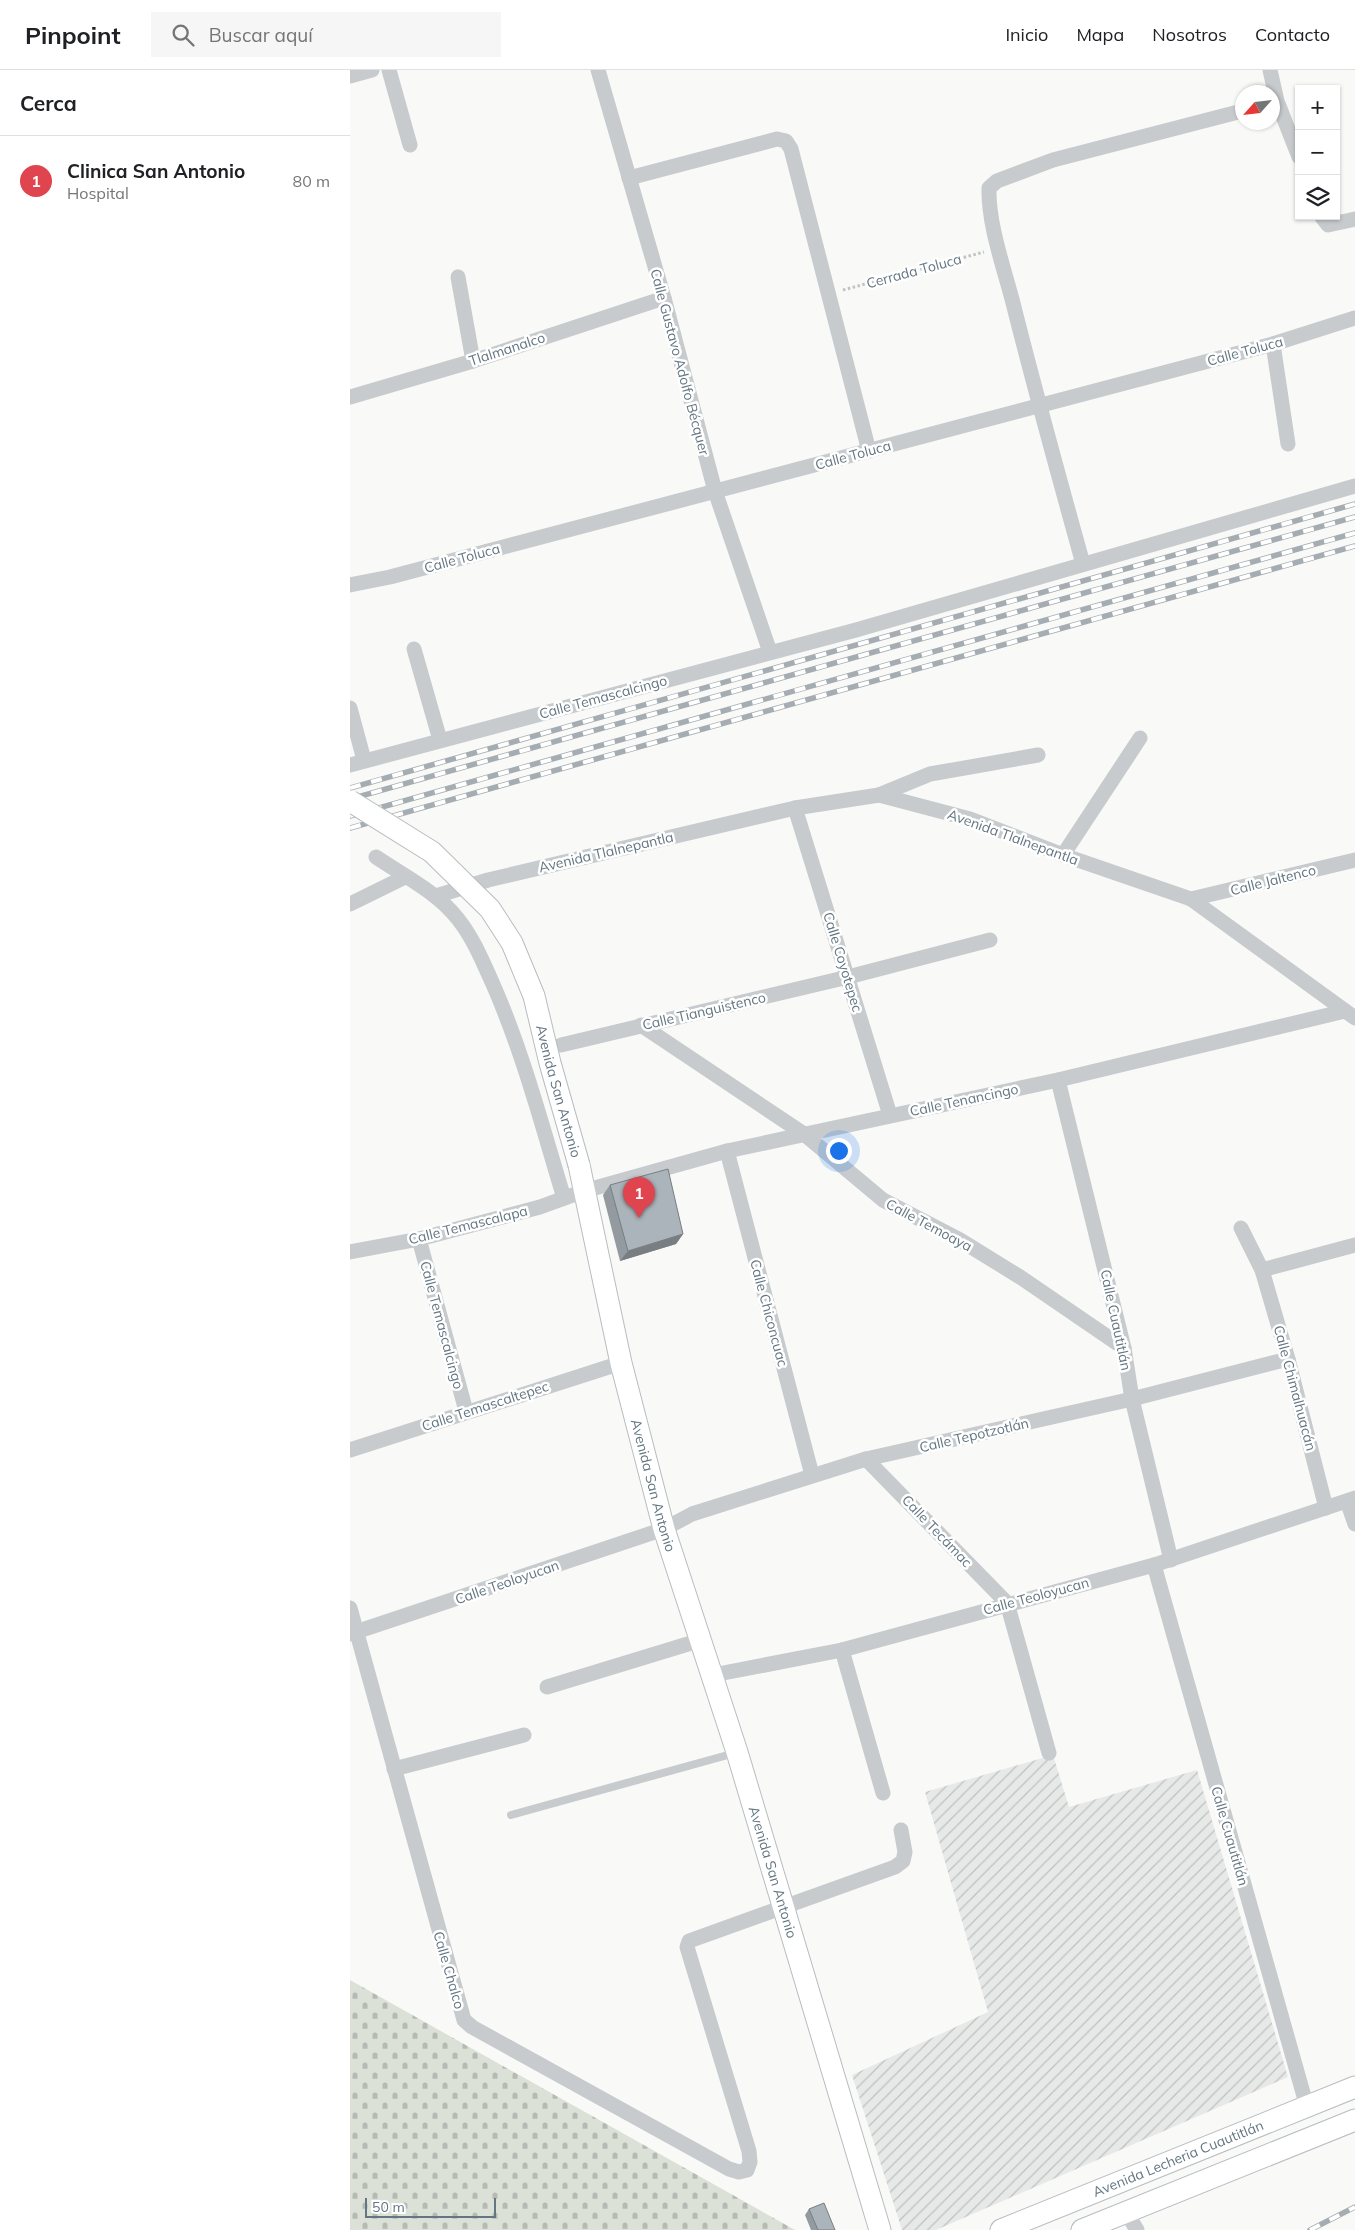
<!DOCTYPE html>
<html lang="es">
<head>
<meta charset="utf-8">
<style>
	body { margin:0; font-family:Mulish,sans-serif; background:#f6f6f6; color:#202124 }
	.controls { position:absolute; right:15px; top:15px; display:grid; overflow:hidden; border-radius:0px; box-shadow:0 1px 4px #0004 }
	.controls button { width:45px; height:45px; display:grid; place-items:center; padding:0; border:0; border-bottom:1px solid #e0e0e0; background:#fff; color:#202124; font:25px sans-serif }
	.compass { position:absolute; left:885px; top:15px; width:45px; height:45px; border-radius:50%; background:#fff; box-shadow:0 1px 4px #0004; rotate:243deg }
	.scale { position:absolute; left:15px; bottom:12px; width:131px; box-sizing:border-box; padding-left:5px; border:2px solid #637682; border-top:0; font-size:14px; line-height:18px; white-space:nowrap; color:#637682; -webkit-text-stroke:4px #fff; paint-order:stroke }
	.you { position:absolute; left:488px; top:1080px; width:18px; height:18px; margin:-12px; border:4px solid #fff; border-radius:50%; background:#1a73e8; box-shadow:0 0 0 8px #1a73e833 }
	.badge { display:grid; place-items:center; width:32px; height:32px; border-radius:50%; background:#1a73e8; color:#fff; font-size:16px; font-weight:700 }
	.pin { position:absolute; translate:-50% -41px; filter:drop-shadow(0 1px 2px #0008) }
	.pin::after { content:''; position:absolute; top:26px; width:18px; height:15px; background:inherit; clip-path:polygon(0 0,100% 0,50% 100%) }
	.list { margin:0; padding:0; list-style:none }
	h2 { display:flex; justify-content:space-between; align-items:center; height:65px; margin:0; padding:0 20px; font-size:21px }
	h2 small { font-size:16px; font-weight:400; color:#757577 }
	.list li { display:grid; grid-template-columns:32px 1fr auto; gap:15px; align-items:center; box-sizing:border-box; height:90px; padding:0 20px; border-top:1px solid #e0e0e0 }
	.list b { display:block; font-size:19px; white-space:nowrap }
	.list p { margin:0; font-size:16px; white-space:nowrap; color:#757577 }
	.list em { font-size:16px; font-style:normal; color:#757577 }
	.icon { flex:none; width:28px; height:28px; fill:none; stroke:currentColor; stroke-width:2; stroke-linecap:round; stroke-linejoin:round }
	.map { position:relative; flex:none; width:1005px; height:2160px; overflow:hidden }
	header { display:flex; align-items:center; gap:30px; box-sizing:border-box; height:70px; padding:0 25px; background:#fff; border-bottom:1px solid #e0e0e0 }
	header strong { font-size:24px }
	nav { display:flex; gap:28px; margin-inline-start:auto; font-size:18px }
	.search { width:350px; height:45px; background:#f6f6f6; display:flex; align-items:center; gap:12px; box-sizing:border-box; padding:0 18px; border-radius:0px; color:#757577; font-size:19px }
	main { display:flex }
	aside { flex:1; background:#fff }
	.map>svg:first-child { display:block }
	.industrial { fill:url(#industrial-furrows) }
	.cemetery { fill:url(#cemetery-stones) }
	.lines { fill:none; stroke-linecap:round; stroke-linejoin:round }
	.secondary-casing { stroke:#b7bdc1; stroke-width:23 }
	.path { stroke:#c0c3c5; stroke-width:3; stroke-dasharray:2.5 2.5; stroke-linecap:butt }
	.service { stroke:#c7cbce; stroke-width:8 }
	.minor { stroke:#c7cbce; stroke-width:15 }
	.secondary { stroke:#fff; stroke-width:21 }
	.rail-casing { stroke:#a5adb2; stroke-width:5.5 }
	.rail { stroke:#fff; stroke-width:4; stroke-dasharray:11; stroke-linecap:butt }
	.secondary-bridge-casing { stroke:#b7bdc1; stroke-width:23; stroke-linecap:butt }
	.secondary-bridge { stroke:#fff; stroke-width:21 }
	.wall { fill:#939ba0 }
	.shaded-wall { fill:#787e82 }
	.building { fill:#abb4ba; stroke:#787e82 }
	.labels { text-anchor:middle; stroke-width:5; stroke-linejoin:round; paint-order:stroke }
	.street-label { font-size:14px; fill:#637682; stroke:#fff }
</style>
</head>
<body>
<header>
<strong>Pinpoint</strong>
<div class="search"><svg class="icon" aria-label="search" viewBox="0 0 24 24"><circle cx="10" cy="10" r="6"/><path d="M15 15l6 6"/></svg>Buscar aquí</div>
<nav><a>Inicio</a><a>Mapa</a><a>Nosotros</a><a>Contacto</a></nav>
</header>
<main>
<aside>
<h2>Cerca<small></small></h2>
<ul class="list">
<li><span class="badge" style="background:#e0444e">1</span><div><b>Clinica San Antonio</b><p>Hospital</p></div><em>80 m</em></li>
</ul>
</aside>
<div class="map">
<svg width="1005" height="2160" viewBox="0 0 1005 2160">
	<defs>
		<pattern id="industrial-furrows" width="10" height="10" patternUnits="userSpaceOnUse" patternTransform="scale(1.25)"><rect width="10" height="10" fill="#e7e8e8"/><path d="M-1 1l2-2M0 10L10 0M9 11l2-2" fill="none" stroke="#bfc1c1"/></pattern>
		<pattern id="cemetery-stones" width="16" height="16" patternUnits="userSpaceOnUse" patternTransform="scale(1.25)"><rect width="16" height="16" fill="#dbe1d7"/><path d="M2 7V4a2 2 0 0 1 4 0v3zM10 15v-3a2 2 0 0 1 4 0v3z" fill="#b5bbb4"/></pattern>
	</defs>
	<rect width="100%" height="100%" fill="#f9f9f7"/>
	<!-- industrial -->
	<polygon class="industrial" points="703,1685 719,1737 847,1700 938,2007 586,2160 552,2160 502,2005 638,1942 575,1722"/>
	<!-- cemetery -->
	<polygon class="cemetery" points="0,1910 445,2160 0,2160"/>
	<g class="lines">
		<defs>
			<g id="secondary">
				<path id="s1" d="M229 1095 271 1293 314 1459 387 1682 530 2160"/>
				<path id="s2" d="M651 2160 1005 2017"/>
				<polyline points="732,2160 1005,2050"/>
			</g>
		</defs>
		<!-- secondary casing -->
		<use href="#secondary" class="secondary-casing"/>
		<!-- path -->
		<polyline class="path" points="493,220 634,182"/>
		<!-- service -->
		<polyline class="service" points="161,1745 385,1683"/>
		<!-- minor -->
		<g class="minor">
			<polyline points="39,0 60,75"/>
			<polyline points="248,0 314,228 365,421 420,582"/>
			<polyline points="920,0 927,31 949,87"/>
			<polyline points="0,6 22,0"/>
			<polyline points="279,108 427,69 436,71 441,79 519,381"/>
			<polyline points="971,146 978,155 1005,149"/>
			<polyline points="108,207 123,291"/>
			<polyline points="923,274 938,374"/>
			<polyline points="0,327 123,291 314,228"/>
			<path d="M733 494C709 407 685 321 663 233 654 198 638 154 639 118L647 111 703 90 892 41"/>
			<polyline points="0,515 40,507 923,274 1005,248"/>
			<polyline points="64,579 90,670"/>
			<polyline points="0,638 14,690"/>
			<polyline points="0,695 506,560 1005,416"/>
			<polyline points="529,725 580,704 688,685"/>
			<polyline points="445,738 540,1045"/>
			<polyline points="713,785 790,668"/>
			<path d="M26 787C54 806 87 822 108 849 123 868 132 890 142 912 173 982 192 1056 214 1128"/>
			<polyline points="86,826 138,810 445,738 529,725 620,749 713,785 841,829 1005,948"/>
			<polyline points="841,829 1005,790"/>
			<polyline points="0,834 55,807"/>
			<polyline points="291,955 454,1064 533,1130 610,1170 670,1207 774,1278"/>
			<polyline points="211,975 498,907 640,870"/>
			<polyline points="708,1010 774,1278 782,1329 821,1490"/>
			<polyline points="377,1081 462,1405"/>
			<polyline points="891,1158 912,1200 938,1289 976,1438"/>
			<polyline points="69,1169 116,1341"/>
			<polyline points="0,1182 69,1169 190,1137 234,1121 377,1081 708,1010 995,941"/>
			<polyline points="912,1200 1005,1175"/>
			<polyline points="0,1380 271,1293"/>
			<polyline points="516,1389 657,1533 699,1683"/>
			<polyline points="997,1431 1005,1454"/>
			<polyline points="804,1495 957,2037"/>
			<polyline points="0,1538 114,1950 122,1957 379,2099 389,2102 397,2100 400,2092 399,2081 337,1877 339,1871 545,1797 553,1791 555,1782 551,1760"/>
			<polyline points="0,1564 314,1459 342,1444 516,1389 782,1329 938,1289"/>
			<polyline points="492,1580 533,1723"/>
			<polyline points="363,1605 492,1580 804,1495 1005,1428"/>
			<polyline points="197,1617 351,1570"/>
			<polyline points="44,1699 174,1665"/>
			<polyline points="776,2142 787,2160"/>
		</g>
		<!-- secondary -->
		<use href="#secondary" class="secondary"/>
		<defs>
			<g id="rail">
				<polyline points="0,718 1005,434"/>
				<polyline points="0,729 1005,447"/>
				<polyline points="0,746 1005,463"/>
				<polyline points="0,758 1005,476"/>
				<polyline points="960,2160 1005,2137"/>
			</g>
		</defs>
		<!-- rail casing -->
		<use href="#rail" class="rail-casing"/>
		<!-- rail -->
		<use href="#rail" class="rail"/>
		<defs>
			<g id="secondary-bridge">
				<path id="s3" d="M0 731 82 782 140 839 162 873 184 926 200 993 229 1095"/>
			</g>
		</defs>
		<!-- secondary-bridge casing -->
		<use href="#secondary-bridge" class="secondary-bridge-casing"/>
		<!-- secondary-bridge -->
		<use href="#secondary-bridge" class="secondary-bridge"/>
	</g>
	<!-- wall -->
	<g class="wall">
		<polygon points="260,1115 333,1164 326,1174 270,1191 253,1125"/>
		<polygon points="459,2139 485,2160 461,2160 455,2145"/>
	</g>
	<!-- shaded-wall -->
	<polygon class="shaded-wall" points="333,1164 326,1174 270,1191 278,1181"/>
	<!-- building -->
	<g class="building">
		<polygon points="318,1099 333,1164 278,1181 260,1115"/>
		<polygon points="474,2133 485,2160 468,2160 459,2139"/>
	</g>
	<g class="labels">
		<!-- street labels -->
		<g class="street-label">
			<text transform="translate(564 201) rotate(-15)" y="5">Cerrada Toluca</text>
			<text transform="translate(157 279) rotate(-18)" y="5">Tlalmanalco</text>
			<text transform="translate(895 281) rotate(-15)" y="5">Calle Toluca</text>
			<text transform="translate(330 292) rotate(75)" y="5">Calle Gustavo Adolfo Bécquer</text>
			<text transform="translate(503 385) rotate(-15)" y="5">Calle Toluca</text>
			<text transform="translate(112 488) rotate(-15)" y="5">Calle Toluca</text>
			<text transform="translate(253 627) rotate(-15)" y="5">Calle Temascalcingo</text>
			<text transform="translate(663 767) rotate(20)" y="5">Avenida Tlalnepantla</text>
			<text transform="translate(256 782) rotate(-13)" y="5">Avenida Tlalnepantla</text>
			<text transform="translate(923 810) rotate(-14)" y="5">Calle Jaltenco</text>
			<text transform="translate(493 892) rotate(73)" y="5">Calle Coyotepec</text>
			<text transform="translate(354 941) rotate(-13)" y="5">Calle Tianguistenco</text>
			<text dy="5" stroke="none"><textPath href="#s3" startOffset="374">Avenida San Antonio</textPath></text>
			<text transform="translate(614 1030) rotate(-12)" y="5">Calle Tenancingo</text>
			<text transform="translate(118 1155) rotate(-14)" y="5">Calle Temascalapa</text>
			<text transform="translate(579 1155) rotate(28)" y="5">Calle Temoaya</text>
			<text transform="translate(419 1243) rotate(75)" y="5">Calle Chiconcuac</text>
			<text transform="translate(766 1250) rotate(78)" y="5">Calle Cuautitlán</text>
			<text transform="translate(92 1255) rotate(75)" y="5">Calle Temascalcingo</text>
			<text transform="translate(945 1318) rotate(75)" y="5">Calle Chimalhuacán</text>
			<text transform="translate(135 1336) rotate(-18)" y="5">Calle Temascaltepec</text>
			<text transform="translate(624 1365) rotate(-13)" y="5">Calle Tepotzotlán</text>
			<text dy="5" stroke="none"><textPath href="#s1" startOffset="329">Avenida San Antonio</textPath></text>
			<text transform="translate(587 1461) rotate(46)" y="5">Calle Tecámac</text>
			<text transform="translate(157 1512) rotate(-19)" y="5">Calle Teoloyucan</text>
			<text transform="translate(686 1526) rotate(-15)" y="5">Calle Teoloyucan</text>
			<text transform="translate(880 1766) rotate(74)" y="5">Calle Cuautitlán</text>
			<text dy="5" stroke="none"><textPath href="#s1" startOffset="734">Avenida San Antonio</textPath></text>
			<text transform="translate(99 1900) rotate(74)" y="5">Calle Chalco</text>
			<text dy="5" stroke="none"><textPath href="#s2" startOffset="191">Avenida Lecheria Cuautitlán</textPath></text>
		</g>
	</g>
</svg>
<div class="controls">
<button>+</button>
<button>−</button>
<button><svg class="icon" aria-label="layers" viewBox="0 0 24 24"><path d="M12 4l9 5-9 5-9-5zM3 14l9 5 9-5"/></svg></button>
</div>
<svg class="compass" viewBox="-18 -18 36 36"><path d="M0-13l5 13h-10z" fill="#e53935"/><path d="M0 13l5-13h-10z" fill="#757577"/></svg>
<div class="scale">50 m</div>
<div class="you"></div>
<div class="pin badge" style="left:289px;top:1148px;background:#e0444e">1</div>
</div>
</main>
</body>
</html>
